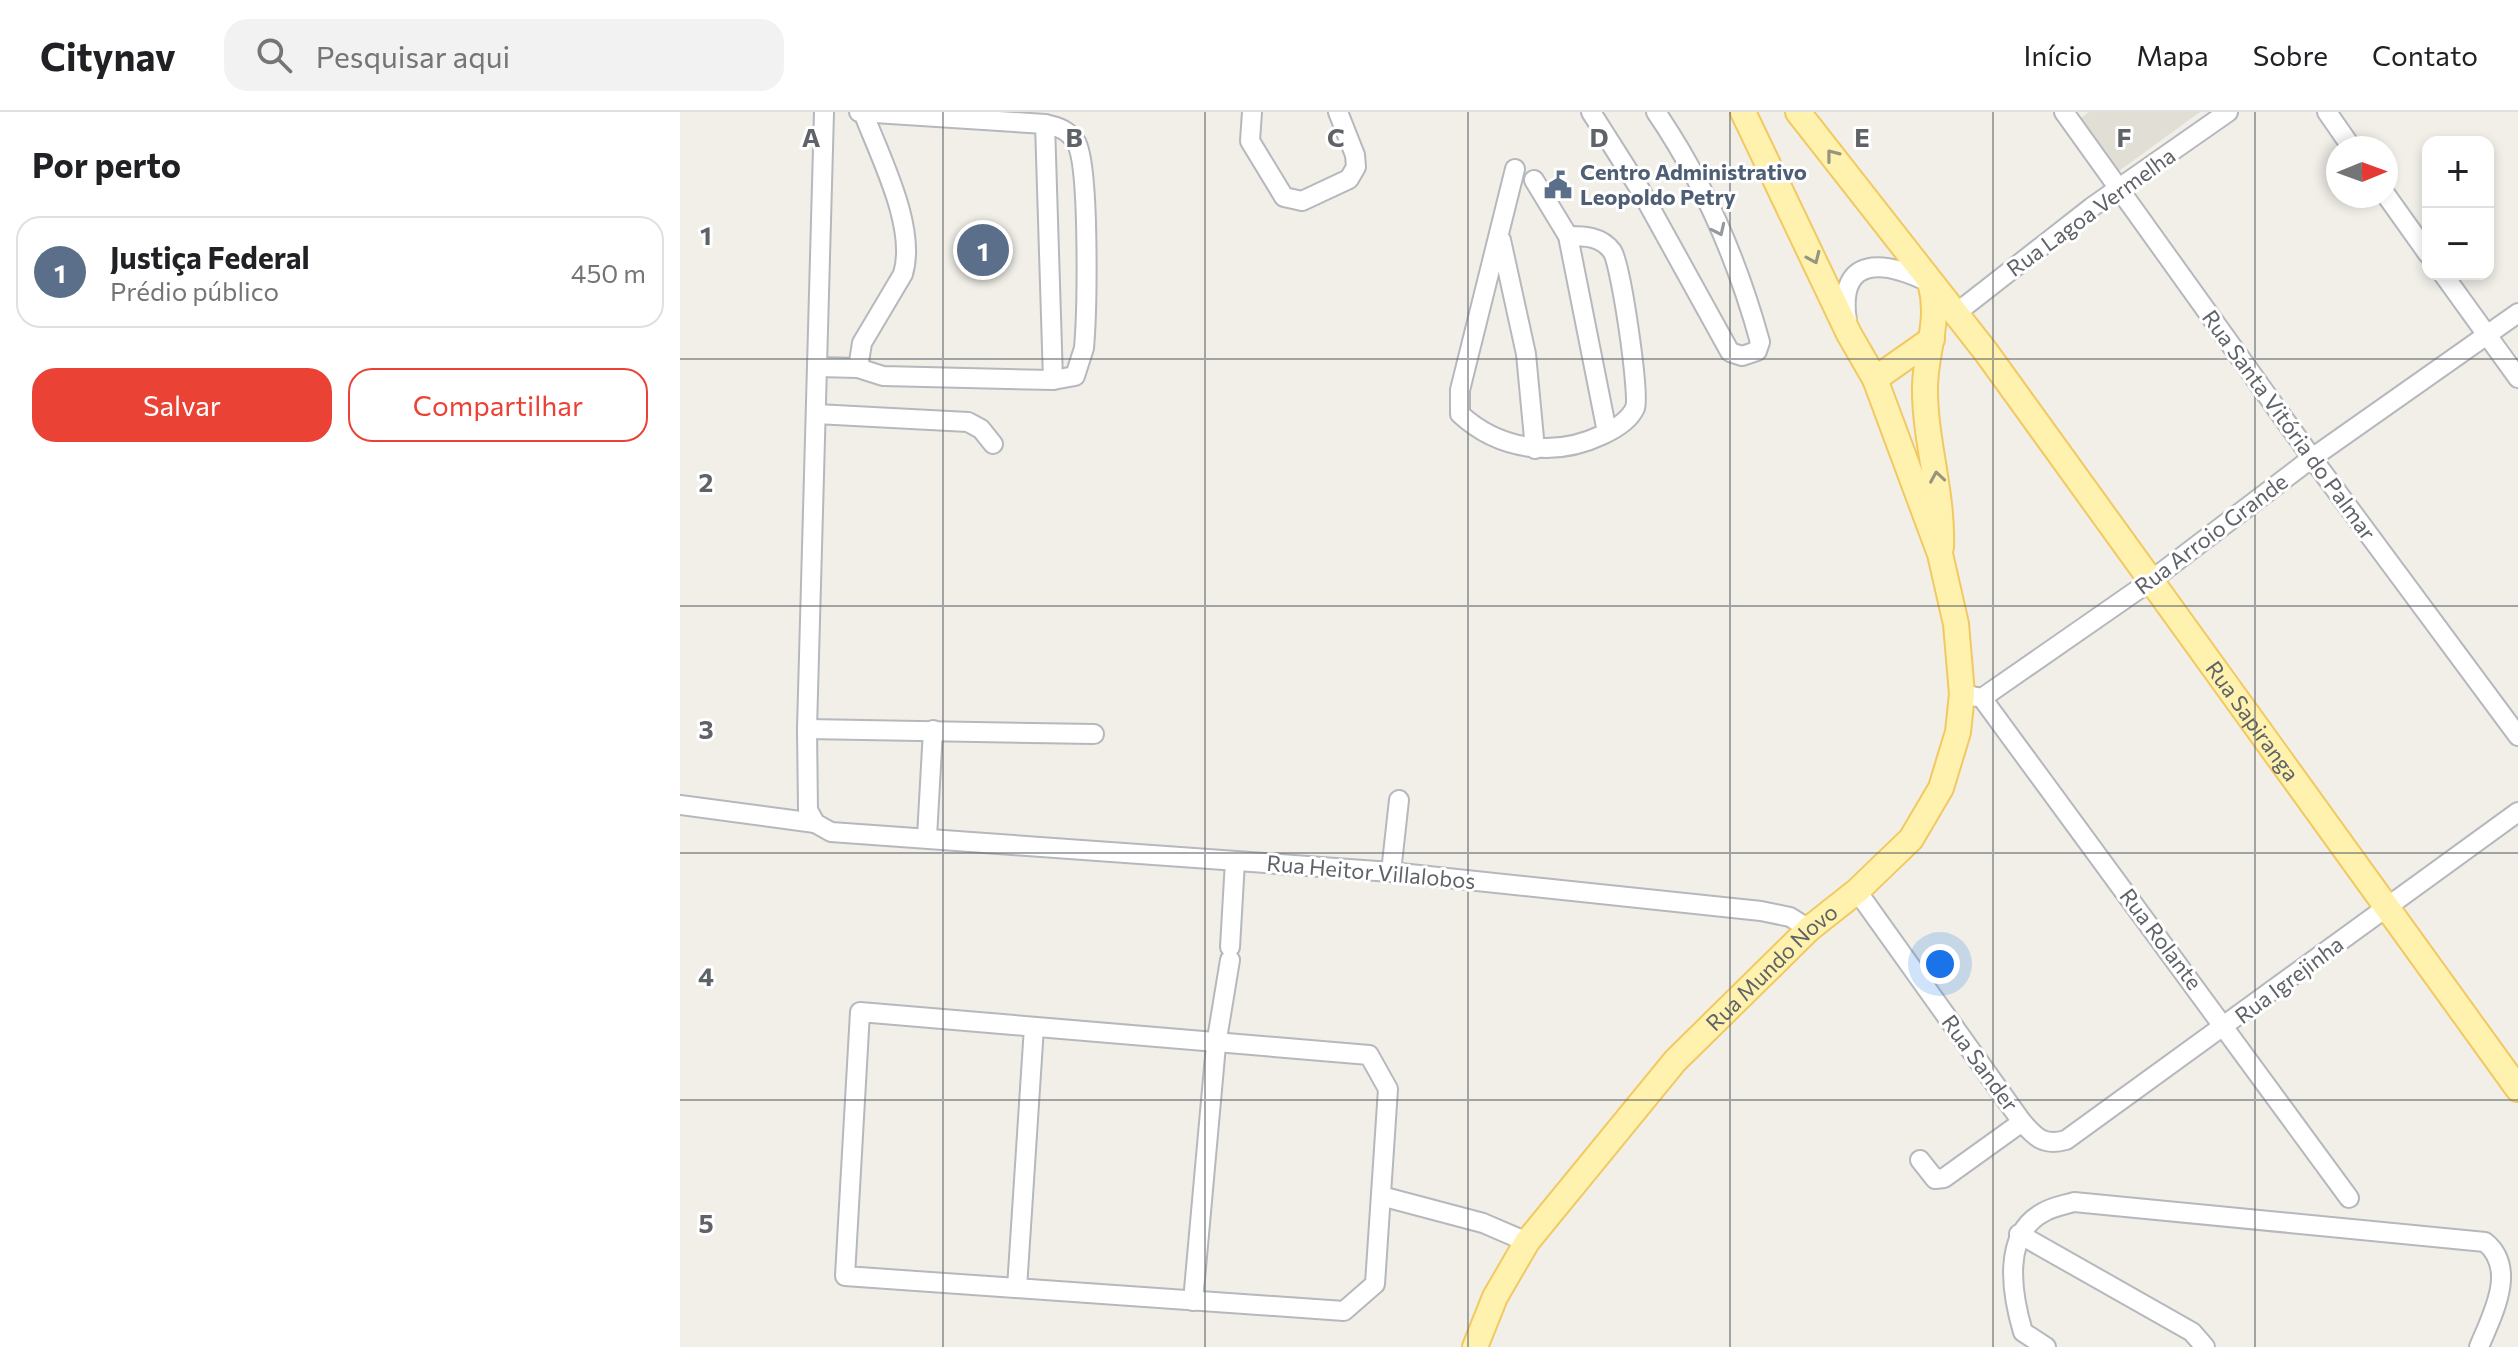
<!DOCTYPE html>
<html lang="pt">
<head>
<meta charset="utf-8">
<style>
	body { margin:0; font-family:Commissioner,sans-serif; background:#f2f2f2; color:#202124 }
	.controls { position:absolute; right:24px; top:24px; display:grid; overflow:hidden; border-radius:16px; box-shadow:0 4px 12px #0003 }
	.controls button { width:72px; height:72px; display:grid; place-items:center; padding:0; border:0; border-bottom:2px solid #e0e0e0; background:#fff; color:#202124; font:40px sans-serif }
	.compass { position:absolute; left:1646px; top:24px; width:72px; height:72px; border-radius:50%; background:#fff; box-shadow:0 4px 12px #0003; rotate:89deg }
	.you { position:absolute; left:1260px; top:852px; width:28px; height:28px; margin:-20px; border:6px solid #fff; border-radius:50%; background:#1a73e8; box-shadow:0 0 0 12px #1a73e833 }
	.badge { display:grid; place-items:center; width:52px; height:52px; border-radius:50%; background:#ea4335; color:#fff; font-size:26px; font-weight:700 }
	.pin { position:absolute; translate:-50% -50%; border:4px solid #fff; box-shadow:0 2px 8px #0006 }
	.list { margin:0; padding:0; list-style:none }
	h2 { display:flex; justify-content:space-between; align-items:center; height:104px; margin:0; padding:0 32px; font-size:34px }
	h2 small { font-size:26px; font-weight:400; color:#757577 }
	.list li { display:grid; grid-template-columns:52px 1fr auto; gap:24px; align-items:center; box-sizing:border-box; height:112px; margin:0 16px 16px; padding:0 16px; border:2px solid #e0e0e0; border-radius:24px }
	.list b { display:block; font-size:30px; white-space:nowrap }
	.list p { margin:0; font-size:26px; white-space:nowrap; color:#757577 }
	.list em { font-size:26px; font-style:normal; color:#757577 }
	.actions { display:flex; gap:16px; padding:24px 32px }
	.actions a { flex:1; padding:18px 0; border:2px solid #ea4335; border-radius:24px; text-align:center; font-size:28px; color:#ea4335 }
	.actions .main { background:#ea4335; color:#fff }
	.icon { flex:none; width:44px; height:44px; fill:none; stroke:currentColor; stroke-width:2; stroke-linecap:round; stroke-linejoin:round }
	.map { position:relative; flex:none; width:1838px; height:1235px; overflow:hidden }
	header { display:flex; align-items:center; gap:48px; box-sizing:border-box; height:112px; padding:0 40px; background:#fff; border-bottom:2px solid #e0e0e0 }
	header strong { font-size:38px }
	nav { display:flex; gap:44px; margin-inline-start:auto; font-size:28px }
	.search { width:560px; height:72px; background:#f2f2f2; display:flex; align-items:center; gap:20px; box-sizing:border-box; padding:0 28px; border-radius:24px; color:#757577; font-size:30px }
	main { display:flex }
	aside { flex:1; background:#fff }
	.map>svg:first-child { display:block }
	.education { fill:#e1ded6 }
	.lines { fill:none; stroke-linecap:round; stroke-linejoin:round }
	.minor-casing { stroke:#b5b8bc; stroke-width:22 }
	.major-casing { stroke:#f2c960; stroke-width:28 }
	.minor { stroke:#fff; stroke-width:18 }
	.major { stroke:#fff2af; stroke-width:24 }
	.oneway { stroke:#979581 }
	.oneway2 { stroke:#979a9d }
	.grid { fill:none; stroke:#5f6368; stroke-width:2; stroke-opacity:0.55 }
	.labels { text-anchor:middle; stroke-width:6; stroke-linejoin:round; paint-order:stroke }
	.service-label { font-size:22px; font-weight:bold; fill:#4e5e75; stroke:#fff; text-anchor:start }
	.street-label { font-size:22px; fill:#5f6368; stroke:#fff }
	.grid-label { font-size:26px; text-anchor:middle; font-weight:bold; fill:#5f6368; stroke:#fff; stroke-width:6; stroke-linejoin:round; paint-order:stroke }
</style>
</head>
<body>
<header>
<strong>Citynav</strong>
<div class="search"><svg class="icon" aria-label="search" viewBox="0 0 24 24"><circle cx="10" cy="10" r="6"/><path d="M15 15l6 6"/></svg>Pesquisar aqui</div>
<nav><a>Início</a><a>Mapa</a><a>Sobre</a><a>Contato</a></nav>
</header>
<main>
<aside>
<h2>Por perto<small></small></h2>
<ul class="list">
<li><span class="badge" style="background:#5c6f8a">1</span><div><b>Justiça Federal</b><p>Prédio público</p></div><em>450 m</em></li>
</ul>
<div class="actions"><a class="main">Salvar</a><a>Compartilhar</a></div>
</aside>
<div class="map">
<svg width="1838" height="1235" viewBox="0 0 1838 1235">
	<rect width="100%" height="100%" fill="#f1efe8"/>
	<!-- education -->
	<polygon class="education" points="1409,0 1520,0 1432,64 1394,11"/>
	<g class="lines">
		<defs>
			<g id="minor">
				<polyline points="144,0 127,617 128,698 135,711 151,720 711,760 1081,799 1110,805 1129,817"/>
				<polyline points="572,0 570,29 604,85 622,89 669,67 676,55 675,43 658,0"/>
				<path d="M911 0 961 79 1050 240 1062 244 1077 239 1080 230C1058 150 1023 69 976 0"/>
				<polyline points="1384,0 1632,346 1838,624"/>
				<polyline points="1647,0 1672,36"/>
				<polyline points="365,12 373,268"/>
				<path d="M835 57 780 278V302C819 338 874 346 922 323 933 318 949 309 955 296 960 283 941 152 932 139 921 124 904 124 888 124"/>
				<polyline points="854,68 888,124 927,320"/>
				<polyline points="1706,83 1748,142"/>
				<polyline points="821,128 846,242 855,337"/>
				<polyline points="1763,162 1838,266"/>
				<polyline points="1275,202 1412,95 1548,0"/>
				<path d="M1167 209C1157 142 1205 149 1248 170"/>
				<path d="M138 255 178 256 203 264 373 268 395 264 404 236C407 201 410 54 396 30 388 18 379 15 365 12L179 0"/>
				<path d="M178 256 182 231 223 162C237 115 200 45 183 0"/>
				<polyline points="136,302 288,310 301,317 313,332"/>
				<polyline points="1292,584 1302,586 1669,1086"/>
				<polyline points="1302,586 1469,470 1632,346 1838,201"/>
				<polyline points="127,617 414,622"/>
				<polyline points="0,693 135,711"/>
				<polyline points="247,725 253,618"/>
				<polyline points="711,760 719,688"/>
				<path d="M1177 779 1342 1010C1356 1026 1364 1034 1386 1028L1838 700"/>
				<polyline points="550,835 555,749"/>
				<polygon points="180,900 689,943 708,977 695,1172 664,1199 165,1164"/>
				<polyline points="1240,1048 1255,1067 1264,1066 1342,1010"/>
				<polyline points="701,1084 803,1111 847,1130"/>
				<polyline points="1339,1122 1512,1220 1525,1235"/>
				<polyline points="337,1176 354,915"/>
				<polyline points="513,1189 536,933 550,848"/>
				<path d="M1366 1235 1343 1220C1332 1183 1321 1122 1364 1100 1372 1095 1384 1093 1394 1090L1805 1130C1838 1157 1812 1203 1799 1235"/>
			</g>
			<g id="major">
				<path id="s1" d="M1118 0 1306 240 1838 977"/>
				<path d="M1251 174C1260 208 1246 239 1245 273 1244 327 1263 380 1261 435"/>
				<polyline points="1195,267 1252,227"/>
				<path id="s2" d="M795 1235 815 1185 847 1130 995 949 1129 817 1177 779 1231 727 1261 676 1278 620 1282 582 1276 512 1260 442 1195 267 1169 222 1063 0"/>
			</g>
		</defs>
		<!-- minor casing -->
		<use href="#minor" class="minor-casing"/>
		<!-- major casing -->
		<use href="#major" class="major-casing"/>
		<!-- minor -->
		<use href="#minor" class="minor"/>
		<!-- major -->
		<use href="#major" class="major"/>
	</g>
	<!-- one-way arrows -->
	<defs><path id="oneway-chevron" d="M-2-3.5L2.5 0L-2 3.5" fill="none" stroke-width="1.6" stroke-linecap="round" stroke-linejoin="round" transform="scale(2)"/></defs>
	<g class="oneway">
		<use href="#oneway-chevron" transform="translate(1152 43) rotate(-128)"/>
		<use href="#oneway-chevron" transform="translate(1134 146) rotate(66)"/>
		<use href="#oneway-chevron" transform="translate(1257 365) rotate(-99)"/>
	</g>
	<use class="oneway2" href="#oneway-chevron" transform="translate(1039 118) rotate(65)"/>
	<!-- grid -->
	<path class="grid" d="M263 0V1235M525 0V1235M788 0V1235M1050 0V1235M1313 0V1235M1575 0V1235M0 247H1838M0 494H1838M0 741H1838M0 988H1838"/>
	<!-- icons -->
	<defs>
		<symbol id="civic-bare" viewBox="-9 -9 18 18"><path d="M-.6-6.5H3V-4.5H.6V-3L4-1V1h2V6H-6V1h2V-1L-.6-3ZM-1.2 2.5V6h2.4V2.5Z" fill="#5c6f8a" stroke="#fff" stroke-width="2.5" paint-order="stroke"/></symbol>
	</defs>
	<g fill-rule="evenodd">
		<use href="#civic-bare" x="858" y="53" width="40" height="40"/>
	</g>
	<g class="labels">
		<!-- service labels -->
		<g class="service-label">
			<text x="900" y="68">Centro Administrativo<tspan x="900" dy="25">Leopoldo Petry</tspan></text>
		</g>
		<!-- street labels -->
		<g class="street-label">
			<text transform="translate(1411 100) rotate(-36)" y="8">Rua Lagoa Vermelha</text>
			<text transform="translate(1609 313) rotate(54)" y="8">Rua Santa Vitória do Palmar</text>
			<text transform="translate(1531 422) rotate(-37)" y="8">Rua Arroio Grande</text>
			<text dy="8" stroke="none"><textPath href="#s1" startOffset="760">Rua Sapiranga</textPath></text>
			<text transform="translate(691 760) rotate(5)" y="8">Rua Heitor Villalobos</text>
			<text transform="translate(1481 827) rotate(53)" y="8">Rua Rolante</text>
			<text dy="8" stroke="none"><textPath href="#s2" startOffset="486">Rua Mundo Novo</textPath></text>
			<text transform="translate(1609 868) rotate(-37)" y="8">Rua Igrejinha</text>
			<text transform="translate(1300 951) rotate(54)" y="8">Rua Sander</text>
		</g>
	</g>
	<g class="grid-label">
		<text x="131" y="35">A</text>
		<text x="394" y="35">B</text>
		<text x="656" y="35">C</text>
		<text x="919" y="35">D</text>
		<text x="1182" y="35">E</text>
		<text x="1444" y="35">F</text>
		<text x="26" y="133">1</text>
		<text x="26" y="380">2</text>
		<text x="26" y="627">3</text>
		<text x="26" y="874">4</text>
		<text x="26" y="1121">5</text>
	</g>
</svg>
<div class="controls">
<button>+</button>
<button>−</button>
</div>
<svg class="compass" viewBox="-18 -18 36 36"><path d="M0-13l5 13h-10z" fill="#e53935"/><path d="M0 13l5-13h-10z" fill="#757577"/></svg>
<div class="you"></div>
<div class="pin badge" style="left:303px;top:138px;background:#5c6f8a">1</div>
</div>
</main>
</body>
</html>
